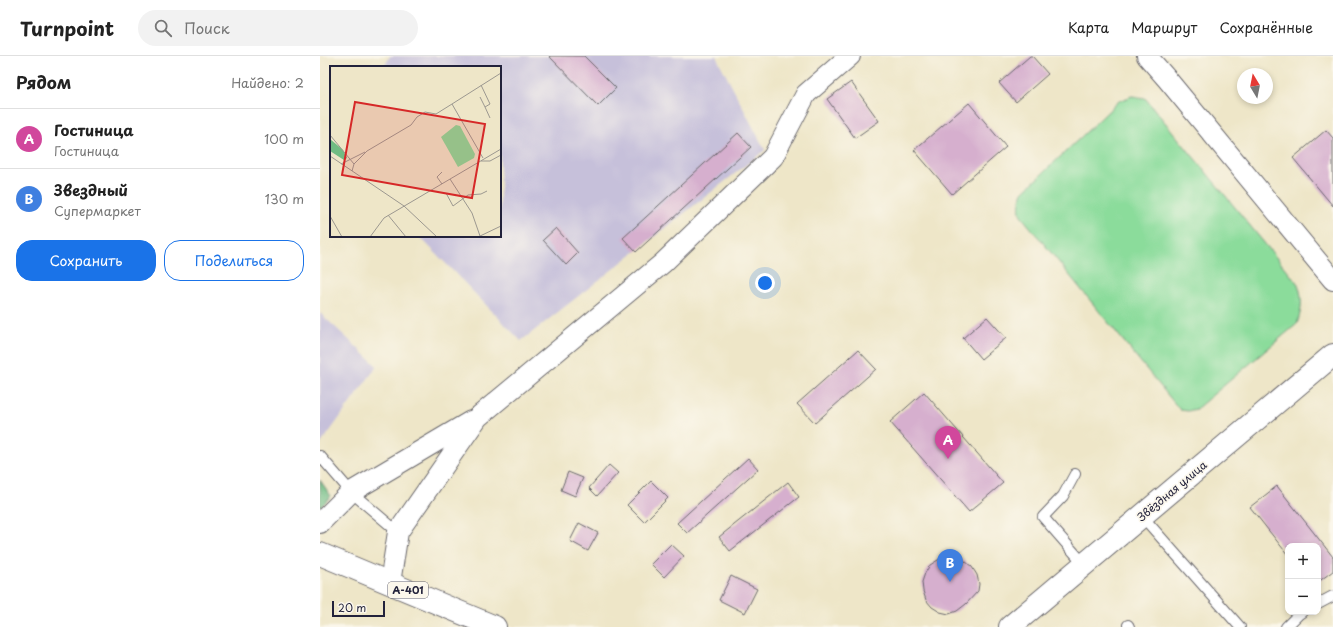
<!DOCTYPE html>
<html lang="ru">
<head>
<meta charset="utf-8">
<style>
	body { margin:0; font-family:"Playpen Sans",sans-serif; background:#f2f2f2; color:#222 }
	.controls { position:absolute; right:12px; bottom:12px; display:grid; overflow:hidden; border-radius:8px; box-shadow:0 2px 6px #0003 }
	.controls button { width:36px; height:36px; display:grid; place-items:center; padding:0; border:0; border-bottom:1px solid #e0e0e0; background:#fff; color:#222; font:20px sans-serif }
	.compass { position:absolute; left:917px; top:12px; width:36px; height:36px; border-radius:50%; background:#fff; box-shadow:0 2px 6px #0003; rotate:350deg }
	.scale { position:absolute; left:12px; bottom:10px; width:53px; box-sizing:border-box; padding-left:4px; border:2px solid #22223b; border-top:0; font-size:11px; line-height:14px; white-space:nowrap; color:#22223b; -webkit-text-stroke:3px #fbf7ec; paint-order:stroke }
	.you { position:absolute; left:445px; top:227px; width:14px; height:14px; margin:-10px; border:3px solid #fff; border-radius:50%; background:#1a73e8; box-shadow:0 0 0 6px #1a73e833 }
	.badge { display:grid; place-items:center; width:26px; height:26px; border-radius:50%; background:#1a73e8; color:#fff; font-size:13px; font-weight:700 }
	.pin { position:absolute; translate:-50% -33px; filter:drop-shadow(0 1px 2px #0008) }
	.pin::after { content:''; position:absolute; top:21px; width:14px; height:12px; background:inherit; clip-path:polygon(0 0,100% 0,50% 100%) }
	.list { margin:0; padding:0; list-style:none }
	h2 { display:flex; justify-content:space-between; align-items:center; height:52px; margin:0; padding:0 16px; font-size:17px }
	h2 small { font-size:13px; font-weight:400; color:#767676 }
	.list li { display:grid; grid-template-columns:26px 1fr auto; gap:12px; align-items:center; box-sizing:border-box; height:60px; padding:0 16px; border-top:1px solid #e0e0e0 }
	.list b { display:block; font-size:15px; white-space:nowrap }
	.list p { margin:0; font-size:13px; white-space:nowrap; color:#767676 }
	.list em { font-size:13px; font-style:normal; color:#767676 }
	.actions { display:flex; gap:8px; padding:12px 16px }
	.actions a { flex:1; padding:9px 0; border:1px solid #1a73e8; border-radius:16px; text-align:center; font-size:14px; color:#1a73e8 }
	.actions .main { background:#1a73e8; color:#fff }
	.icon { flex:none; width:22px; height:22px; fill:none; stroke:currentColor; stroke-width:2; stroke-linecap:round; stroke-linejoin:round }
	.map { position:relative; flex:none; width:1013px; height:571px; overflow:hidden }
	header { display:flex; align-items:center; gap:24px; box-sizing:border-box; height:56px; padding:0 20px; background:#fff; border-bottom:1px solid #e0e0e0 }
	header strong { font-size:19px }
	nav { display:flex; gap:22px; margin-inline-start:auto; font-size:14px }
	.search { width:280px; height:36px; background:#f2f2f2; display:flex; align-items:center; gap:10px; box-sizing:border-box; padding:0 14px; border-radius:22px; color:#767676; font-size:15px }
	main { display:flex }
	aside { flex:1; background:#fff }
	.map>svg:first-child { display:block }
	.industrial { fill:#c6c0da }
	.green { fill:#8bdc9b; stroke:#567f6b }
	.forest { fill:#70bc83; stroke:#496f5f }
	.building { fill:#d6afce }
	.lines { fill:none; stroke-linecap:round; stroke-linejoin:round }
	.lane-casing { stroke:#69676c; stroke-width:12 }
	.street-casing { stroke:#69676c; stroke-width:22 }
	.secondary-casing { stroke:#69676c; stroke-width:24 }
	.primary-casing { stroke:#69676c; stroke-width:24 }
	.lane { stroke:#fff; stroke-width:10 }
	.street { stroke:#fff; stroke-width:20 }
	.secondary { stroke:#fff; stroke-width:22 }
	.primary { stroke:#fff; stroke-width:22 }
	.labels { text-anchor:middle; stroke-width:3.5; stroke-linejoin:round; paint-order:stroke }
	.shield { fill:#fbf7ec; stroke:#636270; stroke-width:1 }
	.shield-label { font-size:10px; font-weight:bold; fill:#22223b }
	.street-label { font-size:11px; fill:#22223b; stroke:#fbf7ec }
	.inset-road { fill:none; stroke:#9c9890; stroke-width:1 }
	.view { fill:#d62828; fill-opacity:0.15; stroke:#d62828; stroke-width:2 }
	.inset-edge { fill:none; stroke:#22223b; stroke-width:2 }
</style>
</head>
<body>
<header>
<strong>Turnpoint</strong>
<div class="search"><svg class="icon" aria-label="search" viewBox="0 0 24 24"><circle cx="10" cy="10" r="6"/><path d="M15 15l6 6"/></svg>Поиск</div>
<nav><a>Карта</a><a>Маршрут</a><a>Сохранённые</a></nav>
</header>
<main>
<aside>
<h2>Рядом<small>Найдено: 2</small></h2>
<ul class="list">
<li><span class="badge" style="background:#d1479c">A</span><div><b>Гостиница</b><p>Гостиница</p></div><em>100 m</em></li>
<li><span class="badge" style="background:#3f7fe0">B</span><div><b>Звездный</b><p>Супермаркет</p></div><em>130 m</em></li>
</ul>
<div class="actions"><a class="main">Сохранить</a><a>Поделиться</a></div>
</aside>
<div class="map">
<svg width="1013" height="571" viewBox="0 0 1013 571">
	<rect width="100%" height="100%" fill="#fbf7ec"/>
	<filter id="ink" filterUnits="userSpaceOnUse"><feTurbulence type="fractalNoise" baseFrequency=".025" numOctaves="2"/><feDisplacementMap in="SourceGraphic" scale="8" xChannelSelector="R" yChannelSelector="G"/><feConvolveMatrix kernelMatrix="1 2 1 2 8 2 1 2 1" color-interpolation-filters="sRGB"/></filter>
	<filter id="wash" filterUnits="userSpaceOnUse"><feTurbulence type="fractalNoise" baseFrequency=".012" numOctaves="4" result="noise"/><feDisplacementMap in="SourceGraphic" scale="16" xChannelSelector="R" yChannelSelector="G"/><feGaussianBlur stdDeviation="0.9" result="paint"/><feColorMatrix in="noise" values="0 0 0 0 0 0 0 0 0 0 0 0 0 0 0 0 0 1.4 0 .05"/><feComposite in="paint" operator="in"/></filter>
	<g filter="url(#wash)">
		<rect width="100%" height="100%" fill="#eee6c8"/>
		<!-- industrial -->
		<g class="industrial">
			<polygon points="70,0 396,0 445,94 201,285 99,180 180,180 180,11 64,11"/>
			<polygon points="0,257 57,310 0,389"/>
		</g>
		<!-- green -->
		<path class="green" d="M812 40 825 42 978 228C983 243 982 253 977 268L876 353 868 355 860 354 701 160C698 151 700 144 703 136L799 45Z"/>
		<!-- forest -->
		<polygon class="forest" points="0,424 11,440 0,452"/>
		<g id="blocks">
			<!-- building -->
			<g class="building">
				<polygon points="229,0 264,0 296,32 278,50"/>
				<polygon points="710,0 712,0 728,18 696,46 679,27"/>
				<polygon points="531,26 559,65 535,82 507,43"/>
				<polygon points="649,47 686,91 632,138 594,94"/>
				<polygon points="1006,74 1013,82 1013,150 973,102"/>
				<polygon points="418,77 431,91 316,196 303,182"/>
				<polygon points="236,172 258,197 246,209 223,184"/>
				<polygon points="667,261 686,282 661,303 643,282"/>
				<polygon points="538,294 556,313 495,367 477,348"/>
				<polygon points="604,336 683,427 649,456 570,366"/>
				<polygon points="428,402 438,413 367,477 357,467"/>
				<polygon points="289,409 298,417 277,440 269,432"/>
				<polygon points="248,416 263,422 255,440 241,434"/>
				<polygon points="331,425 348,442 324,466 307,449"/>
				<polygon points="468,426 479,441 410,495 399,481"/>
				<polygon points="957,430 1013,501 1013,515 998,526 998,490 968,490 968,499 930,451"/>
				<polygon points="259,467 278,477 268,495 250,485"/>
				<polygon points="351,488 364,500 344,521 331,508"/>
				<polygon points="627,501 636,502 645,505 652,511 657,519 659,528 658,535 646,548 637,555 629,558 620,556 612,551 606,544 603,535 602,526 605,517 610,509 618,504"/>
				<polygon points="411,520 437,533 425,557 399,544"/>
			</g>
		</g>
	</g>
	<g filter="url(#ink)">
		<use href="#blocks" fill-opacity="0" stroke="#69676c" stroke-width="1"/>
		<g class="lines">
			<defs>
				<g id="lane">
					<polyline points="0,400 31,436 78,476"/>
					<polyline points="755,418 743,440 723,461 764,508"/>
					<polyline points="822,460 920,571"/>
					<polyline points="998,548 1013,540"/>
					<polyline points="808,569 809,571"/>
					<polyline points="966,571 979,558 982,556"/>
				</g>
				<g id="street">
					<polyline points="827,0 847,23 1013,224"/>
					<polyline points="0,467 31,436 151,365"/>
					<polyline points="70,527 78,476 158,361 343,207 453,101 486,38 530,0"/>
				</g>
				<polyline id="secondary" points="690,571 1013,299"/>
				<polyline id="primary" points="0,498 175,571"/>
			</defs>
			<!-- lane casing -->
			<use href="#lane" class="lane-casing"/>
			<!-- street casing -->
			<use href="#street" class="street-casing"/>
			<!-- secondary casing -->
			<use href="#secondary" class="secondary-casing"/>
			<!-- primary casing -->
			<use href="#primary" class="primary-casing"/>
			<!-- lane -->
			<use href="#lane" class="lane"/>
			<!-- street -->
			<use href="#street" class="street"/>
			<!-- secondary -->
			<use href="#secondary" class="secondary"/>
			<!-- primary -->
			<use href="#primary" class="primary"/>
		</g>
	</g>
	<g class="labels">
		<!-- shield labels -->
		<rect class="shield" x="68" y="526" width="40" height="16" rx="3"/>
		<g class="shield-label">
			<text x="88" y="538">А-401</text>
		</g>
		<!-- street labels -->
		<g class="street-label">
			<text transform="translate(852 435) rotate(-40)" y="4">Звёздная улица</text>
		</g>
	</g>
	<!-- overview -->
	<g transform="translate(10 10)">
		<rect width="171" height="171" fill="#eee6c8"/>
		<path d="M126 59 130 60 145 88 144 92 128 101 111 71Z" fill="#8bdc9b"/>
		<path d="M0 73 13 84 17 92 14 94 0 85Z" fill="#70bc83"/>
		<path class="inset-road" d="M150 31 155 41 160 38 151 19M122 38 171 7M155 41 160 52M0 69 24 98M0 90 74 140 107 171M151 95H160L171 89M11 98 35 86M22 105 24 98 37 85 81 59 87 51 95 46 106 48 122 38 153 92M120 113 142 147 150 170M112 118 107 111 112 106M116 127 123 140 138 129 151 128 157 125M58 149 76 171M0 150 12 171M40 171 54 152 171 83M148 171 171 160"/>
		<path class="view" d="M25 36 155 58 142 132 12 109Z"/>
		<rect width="171" height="171" class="inset-edge"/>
	</g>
</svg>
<div class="controls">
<button>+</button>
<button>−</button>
</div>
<svg class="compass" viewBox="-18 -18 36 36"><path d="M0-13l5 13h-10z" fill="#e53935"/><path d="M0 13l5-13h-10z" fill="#767676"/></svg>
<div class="scale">20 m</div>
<div class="you"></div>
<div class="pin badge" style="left:628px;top:403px;background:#d1479c">A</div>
<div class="pin badge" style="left:630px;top:526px;background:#3f7fe0">B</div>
</div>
</main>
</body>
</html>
